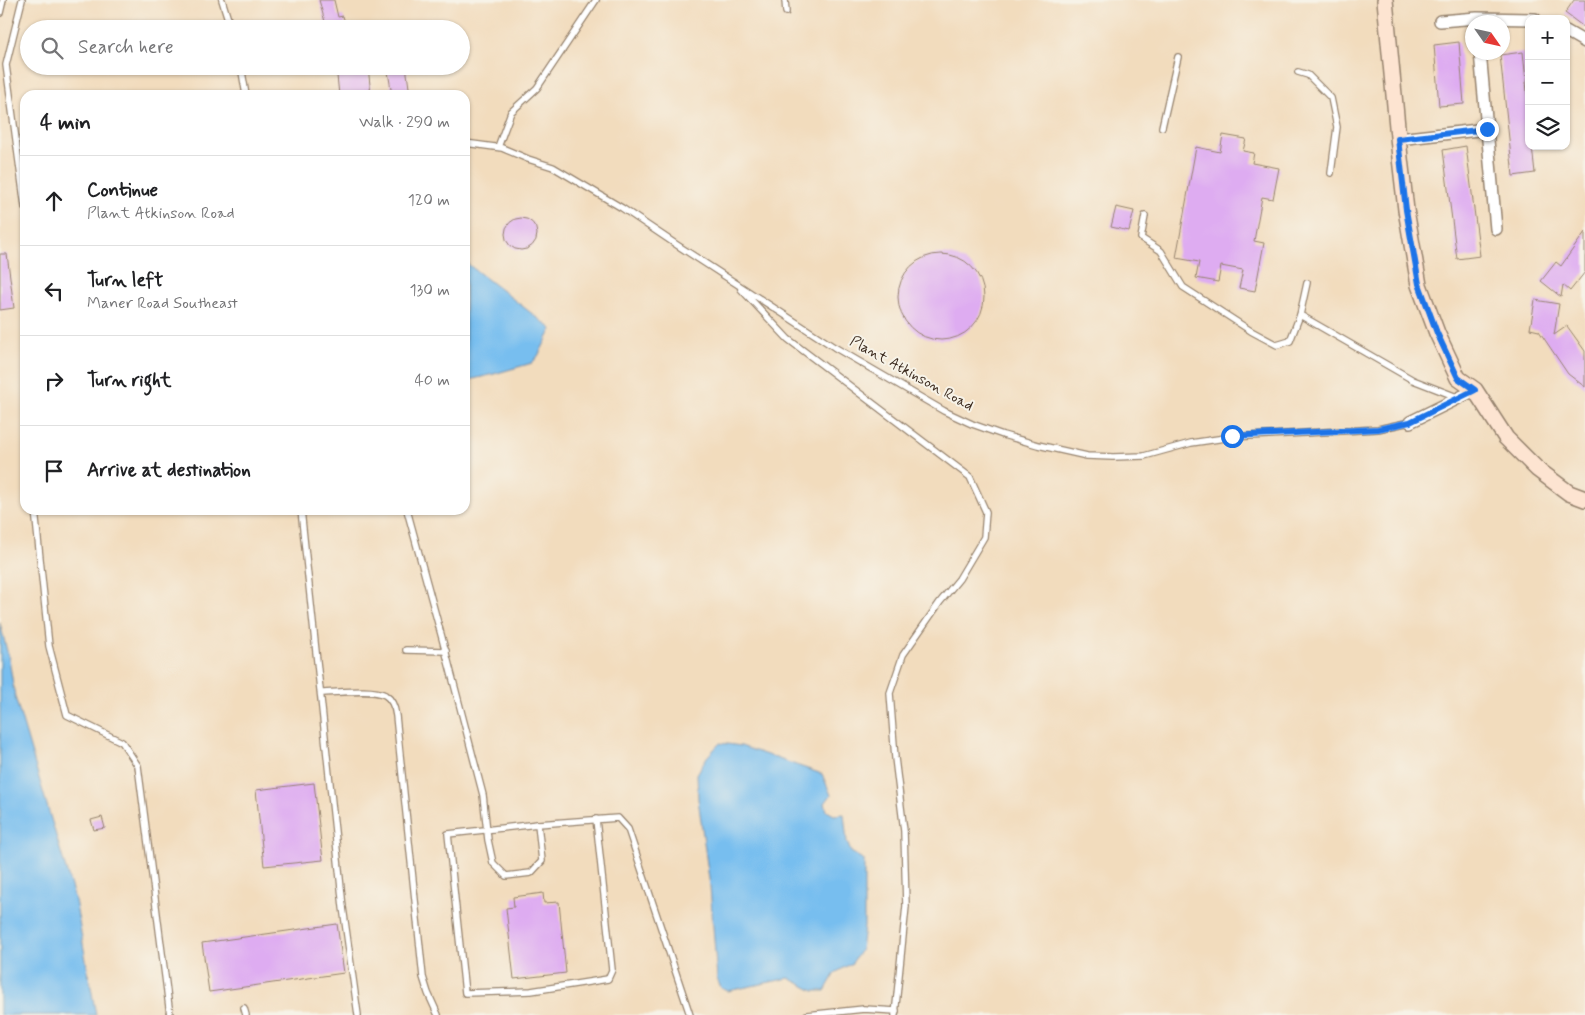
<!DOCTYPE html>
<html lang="en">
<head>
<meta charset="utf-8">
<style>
	body { margin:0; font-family:Mynerve,sans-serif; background:#f6f6f6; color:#202124 }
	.controls { position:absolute; right:15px; top:15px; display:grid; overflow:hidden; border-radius:10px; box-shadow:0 1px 4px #0004 }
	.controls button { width:45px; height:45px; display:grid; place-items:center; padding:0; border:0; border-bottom:1px solid #e0e0e0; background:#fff; color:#202124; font:25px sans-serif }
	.compass { position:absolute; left:1465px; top:15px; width:45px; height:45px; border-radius:50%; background:#fff; box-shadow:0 1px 4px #0004; rotate:124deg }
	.stop { position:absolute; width:15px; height:15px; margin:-11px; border:4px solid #1a73e8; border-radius:50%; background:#fff }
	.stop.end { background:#1a73e8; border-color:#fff; box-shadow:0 1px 5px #0008 }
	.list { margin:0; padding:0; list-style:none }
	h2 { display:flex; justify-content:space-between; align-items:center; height:65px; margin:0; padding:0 20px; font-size:21px }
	h2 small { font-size:16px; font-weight:400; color:#757577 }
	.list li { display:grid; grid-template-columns:32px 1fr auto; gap:15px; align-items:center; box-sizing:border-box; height:90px; padding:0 20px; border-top:1px solid #e0e0e0 }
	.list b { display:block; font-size:19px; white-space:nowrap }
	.list p { margin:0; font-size:16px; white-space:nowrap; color:#757577 }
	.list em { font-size:16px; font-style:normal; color:#757577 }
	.icon { flex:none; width:28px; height:28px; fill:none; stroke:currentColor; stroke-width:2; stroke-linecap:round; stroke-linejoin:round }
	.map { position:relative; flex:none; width:1585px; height:1015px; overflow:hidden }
	.search { position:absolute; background:#fff; box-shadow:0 1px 4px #0004; left:20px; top:20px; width:450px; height:55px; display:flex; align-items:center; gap:12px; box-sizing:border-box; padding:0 18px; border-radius:28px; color:#757577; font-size:19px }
	.panel { position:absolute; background:#fff; box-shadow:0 1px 4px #0004; left:20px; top:90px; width:450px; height:425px; border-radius:15px }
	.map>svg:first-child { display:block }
	.water { fill:#77beef; stroke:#597486 }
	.building { fill:#deacf1 }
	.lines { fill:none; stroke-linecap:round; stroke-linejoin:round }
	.lane-casing { stroke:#96836e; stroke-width:8 }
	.street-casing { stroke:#96836e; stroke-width:14 }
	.secondary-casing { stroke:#96836e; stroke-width:18 }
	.lane { stroke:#fff; stroke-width:5.5 }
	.street { stroke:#fff; stroke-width:11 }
	.secondary { stroke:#fde4d1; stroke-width:15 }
	.route { stroke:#1a73e8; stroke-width:6 }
	.labels { text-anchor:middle; stroke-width:4; stroke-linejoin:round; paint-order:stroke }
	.street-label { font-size:15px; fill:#3b2a1e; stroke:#f7f3e8 }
</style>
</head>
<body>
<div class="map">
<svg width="1585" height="1015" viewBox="0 0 1585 1015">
	<rect width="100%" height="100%" fill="#f7f3e8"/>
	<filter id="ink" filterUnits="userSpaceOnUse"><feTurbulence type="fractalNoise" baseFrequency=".02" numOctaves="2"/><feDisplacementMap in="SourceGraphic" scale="10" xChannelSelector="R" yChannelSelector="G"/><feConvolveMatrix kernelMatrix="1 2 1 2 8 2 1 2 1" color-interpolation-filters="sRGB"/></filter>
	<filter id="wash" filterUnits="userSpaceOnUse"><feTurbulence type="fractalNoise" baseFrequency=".0096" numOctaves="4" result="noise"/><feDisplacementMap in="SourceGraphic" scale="20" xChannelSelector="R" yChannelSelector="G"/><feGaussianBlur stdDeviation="1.12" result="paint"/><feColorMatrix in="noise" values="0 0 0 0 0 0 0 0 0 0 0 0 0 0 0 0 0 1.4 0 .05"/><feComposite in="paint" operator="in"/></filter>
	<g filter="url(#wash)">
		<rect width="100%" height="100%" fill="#f2dcbd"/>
		<!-- water -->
		<g class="water">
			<polygon points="465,262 552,329 538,356 532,363 494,374 465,381"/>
			<polygon points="0,623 9,659 15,697 75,900 96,1015 0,1015"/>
			<polygon points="720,743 741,746 822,774 831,795 825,803 827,811 834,815 844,814 847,842 851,852 864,860 864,926 861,950 852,963 835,973 825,991 814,991 789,978 728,991 721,988 717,979 710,886 698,799 697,774 707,757"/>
		</g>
		<g id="blocks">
			<!-- building -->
			<g class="building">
				<polygon points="319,0 334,0 338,17 343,16 347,29 327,29"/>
				<polygon points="1574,0 1585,0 1585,28 1565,13"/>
				<polygon points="1459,42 1464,104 1439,106 1434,45"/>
				<polygon points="1523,52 1529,111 1529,146 1532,146 1535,173 1513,176 1500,55"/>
				<polygon points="336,66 368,66 371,95 339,95"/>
				<polygon points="387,66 406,66 410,95 392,95"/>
				<polygon points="1223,135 1246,139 1243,151 1254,153 1252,163 1279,168 1273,199 1262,197 1254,241 1264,243 1255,291 1239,288 1243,270 1221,266 1218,282 1196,278 1199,262 1176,258 1196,147 1220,152"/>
				<polygon points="1466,146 1480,256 1457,259 1443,150"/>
				<polygon points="1116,207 1134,211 1129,231 1111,227"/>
				<circle cx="521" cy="234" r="16"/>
				<polygon points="1585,232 1585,272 1570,291 1563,285 1561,297 1541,281 1556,262 1561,266"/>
				<circle cx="941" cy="297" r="43"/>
				<polygon points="0,254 7,254 14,308 0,310"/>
				<polygon points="1535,300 1559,304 1554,335 1567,326 1585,351 1585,387 1568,374 1539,331 1530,329"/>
				<polygon points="314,783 323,860 264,866 256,790"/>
				<polygon points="102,817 105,828 94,830 91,820"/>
				<polygon points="543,893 544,903 559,902 566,973 514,979 506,908 514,907 513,897"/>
				<polygon points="337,924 344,973 209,992 202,943"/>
			</g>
		</g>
	</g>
	<g filter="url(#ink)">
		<use href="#blocks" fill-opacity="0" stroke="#96836e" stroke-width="1"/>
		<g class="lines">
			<defs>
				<g id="lane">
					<polyline points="22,0 6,65 25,207"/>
					<polyline points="222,0 231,29"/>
					<polyline points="785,0 786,12"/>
					<polyline points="0,13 3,0"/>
					<polyline points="241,66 246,95"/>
					<polyline points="1298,72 1308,75 1331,98 1337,127 1331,173"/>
					<polyline points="1162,127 1178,57"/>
					<polyline points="465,143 502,148 528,159 553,167 622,208 677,245 834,347 944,411 972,424 1003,435 1038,445 1087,456 1113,457 1144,456 1191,443 1232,437 1378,429 1410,422"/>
					<polyline points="498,147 511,112 537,88 596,0"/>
					<polyline points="1145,216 1141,238 1161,251 1183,287 1251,331 1277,345 1290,341 1300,315"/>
					<polyline points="1307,283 1300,315 1413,380 1457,397"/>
					<polyline points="741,289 788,339 970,477 986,512 984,537 959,579 940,602 903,655 890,693 895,758 904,831 906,906 895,1015"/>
					<polyline points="35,510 49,646 67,715 122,742 138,766 170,1015"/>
					<polyline points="301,510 343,907 358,1015"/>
					<polyline points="407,510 442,638 483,795 488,840 493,863 506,876 531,873 542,861 538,824 448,834 465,993 531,991 608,979 612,970 596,819"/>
					<polyline points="406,650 446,651"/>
					<path d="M321 693C336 693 373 688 385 695 393 700 395 708 396 716L423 977 428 993 438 1015"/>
					<polyline points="538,824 618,818 628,829 690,1015"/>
					<polyline points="244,1008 246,1015"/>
					<polyline points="807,1015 864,1009 896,1011"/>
				</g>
				<g id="street">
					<polyline points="1440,21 1477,18 1535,19"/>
					<polyline points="1566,31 1585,42"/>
					<polyline points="1480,52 1487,129"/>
					<polyline points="1398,139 1487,129 1496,229"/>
					<polyline points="1410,422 1475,390"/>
				</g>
				<polyline id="secondary" points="1385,0 1400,158 1406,210 1419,285 1437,333 1458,378 1475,390 1506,438 1537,469 1569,493 1585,499"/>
			</defs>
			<!-- lane casing -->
			<use href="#lane" class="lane-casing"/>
			<!-- street casing -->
			<use href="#street" class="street-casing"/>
			<!-- secondary casing -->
			<use href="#secondary" class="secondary-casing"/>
			<!-- lane -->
			<use href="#lane" class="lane"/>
			<!-- street -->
			<use href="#street" class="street"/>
			<!-- secondary -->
			<use href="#secondary" class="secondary"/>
		</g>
	</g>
	<g class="lines" filter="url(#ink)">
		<!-- route -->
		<polyline class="route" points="1232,436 1378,429 1410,422 1475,390 1458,378 1437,333 1419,284 1406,210 1398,139 1487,129"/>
	</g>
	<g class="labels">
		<!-- street labels -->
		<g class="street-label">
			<text transform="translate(912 373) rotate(29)" y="5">Plant Atkinson Road</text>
		</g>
	</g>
</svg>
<div class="controls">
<button>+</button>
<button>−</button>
<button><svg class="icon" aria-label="layers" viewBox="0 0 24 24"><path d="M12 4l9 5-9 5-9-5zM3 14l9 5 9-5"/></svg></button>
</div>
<svg class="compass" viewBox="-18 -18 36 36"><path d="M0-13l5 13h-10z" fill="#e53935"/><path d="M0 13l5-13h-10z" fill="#757577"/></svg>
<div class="stop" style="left:1232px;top:436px"></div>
<div class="stop end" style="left:1487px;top:129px"></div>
<div class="search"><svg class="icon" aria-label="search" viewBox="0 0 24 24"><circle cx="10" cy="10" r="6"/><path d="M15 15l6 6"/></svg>Search here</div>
<section class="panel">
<h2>4 min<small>Walk · 290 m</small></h2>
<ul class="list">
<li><svg class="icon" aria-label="ahead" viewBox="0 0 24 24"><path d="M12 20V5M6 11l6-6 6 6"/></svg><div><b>Continue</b><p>Plant Atkinson Road</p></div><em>120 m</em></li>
<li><svg class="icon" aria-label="left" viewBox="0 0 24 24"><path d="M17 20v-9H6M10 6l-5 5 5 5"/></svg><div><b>Turn left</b><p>Maner Road Southeast</p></div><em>130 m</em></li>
<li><svg class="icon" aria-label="right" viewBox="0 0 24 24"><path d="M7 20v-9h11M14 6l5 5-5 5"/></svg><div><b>Turn right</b></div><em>40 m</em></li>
<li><svg class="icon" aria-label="arrive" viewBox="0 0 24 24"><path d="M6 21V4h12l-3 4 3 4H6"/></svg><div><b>Arrive at destination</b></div></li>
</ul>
</section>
</div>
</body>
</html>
